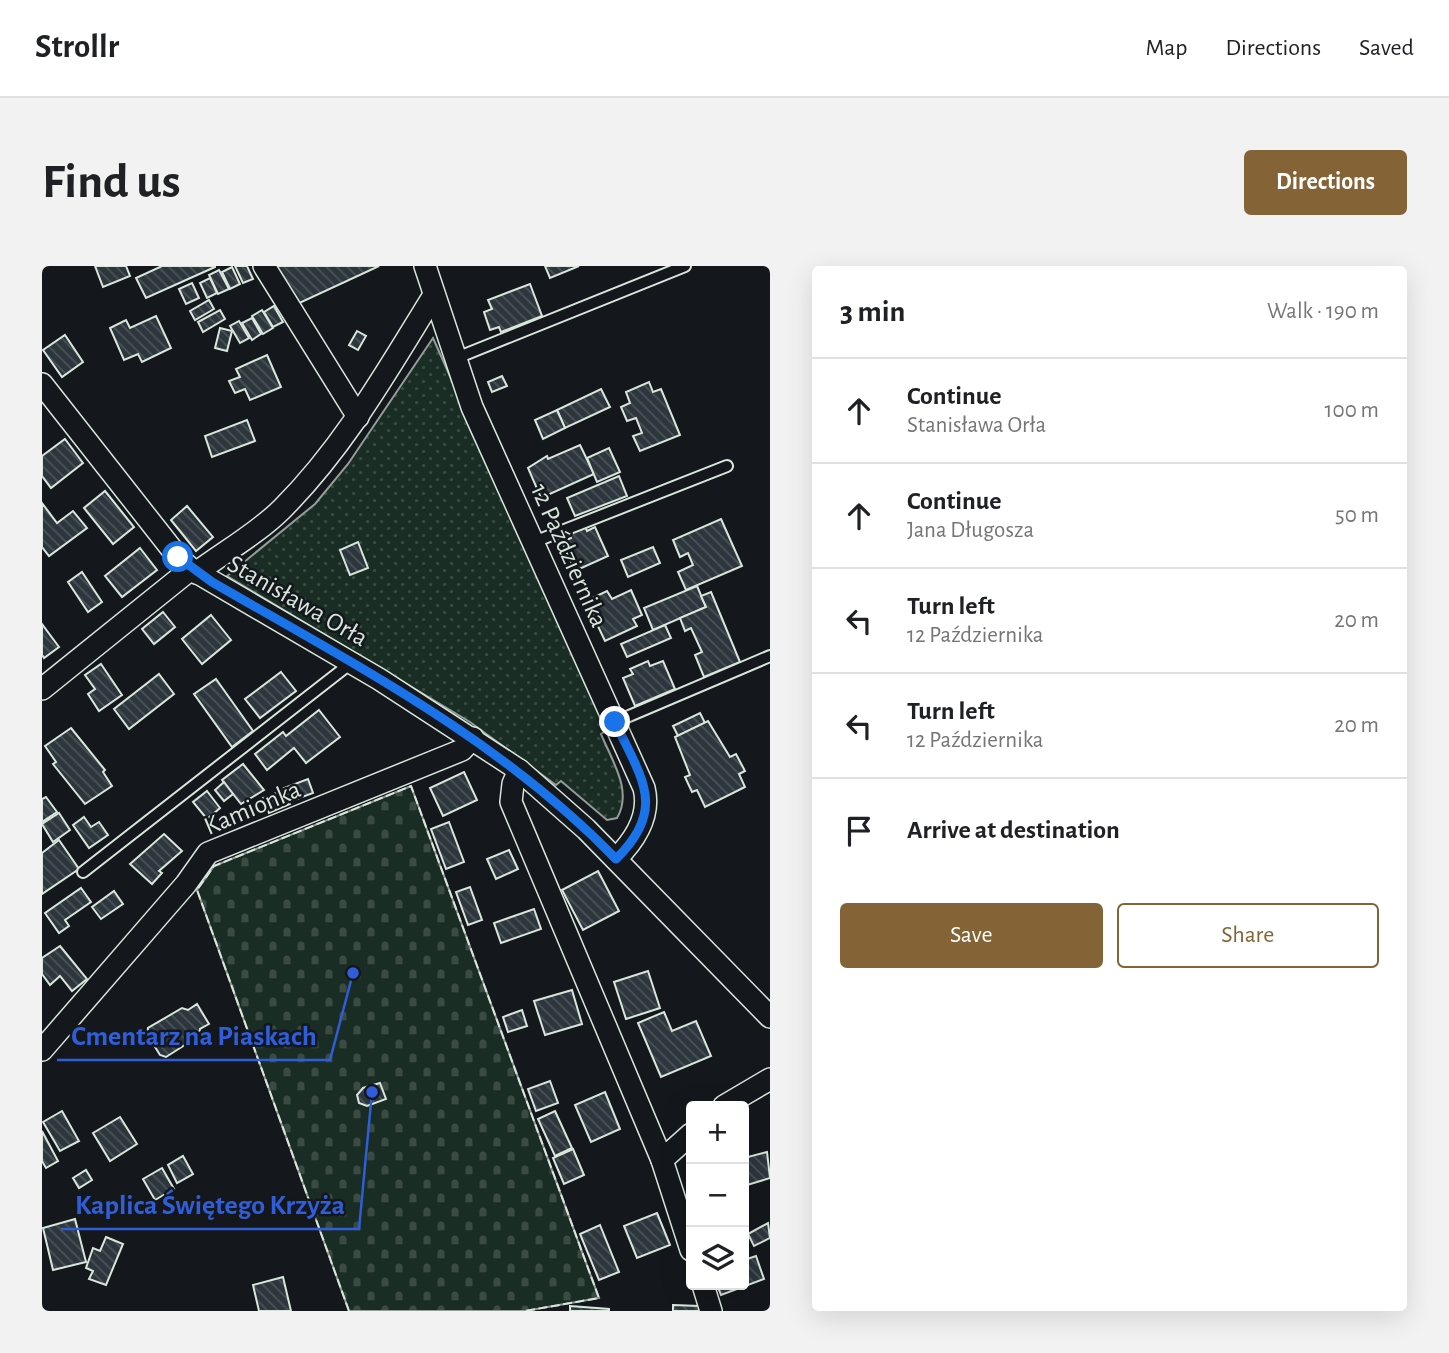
<!DOCTYPE html>
<html lang="en">
<head>
<meta charset="utf-8">
<style>
	body { margin:0; font-family:"Alegreya Sans",sans-serif; background:#f2f2f2; color:#202124 }
	.controls { position:absolute; right:21px; bottom:21px; display:grid; overflow:hidden; border-radius:7px; box-shadow:0 7px 28px #0002 }
	.controls button { width:63px; height:63px; display:grid; place-items:center; padding:0; border:0; border-bottom:2px solid #e0e0e0; background:#fff; color:#202124; font:35px sans-serif }
	.stop { position:absolute; width:21px; height:21px; margin:-16px; border:5px solid #1a73e8; border-radius:50%; background:#fff }
	.stop.end { background:#1a73e8; border-color:#fff; box-shadow:0 2px 7px #0008 }
	.list { margin:0; padding:0; list-style:none }
	h2 { display:flex; justify-content:space-between; align-items:center; height:91px; margin:0; padding:0 28px; font-size:30px }
	h2 small { font-size:23px; font-weight:400; color:#757577 }
	.list li { display:grid; grid-template-columns:46px 1fr auto; gap:21px; align-items:center; box-sizing:border-box; height:105px; padding:0 28px; border-top:2px solid #e0e0e0 }
	.list b { display:block; font-size:26px; white-space:nowrap }
	.list p { margin:0; font-size:23px; white-space:nowrap; color:#757577 }
	.list em { font-size:23px; font-style:normal; color:#757577 }
	.actions { display:flex; gap:14px; padding:21px 28px }
	.actions a { flex:1; padding:16px 0; border:2px solid #846436; border-radius:7px; text-align:center; font-size:24px; color:#846436 }
	.actions .main { background:#846436; color:#fff }
	.icon { flex:none; width:38px; height:38px; fill:none; stroke:currentColor; stroke-width:2; stroke-linecap:round; stroke-linejoin:round }
	.map { position:relative; flex:none; width:728px; height:1045px; overflow:hidden; border-radius:7px }
	header { display:flex; align-items:center; gap:42px; box-sizing:border-box; height:98px; padding:0 35px; background:#fff; border-bottom:2px solid #e0e0e0 }
	header strong { font-size:33px }
	nav { display:flex; gap:38px; margin-inline-start:auto; font-size:24px }
	.intro { display:flex; align-items:center; justify-content:space-between; box-sizing:border-box; height:168px; padding:0 42px }
	h1 { margin:0; font-size:49px }
	.button { padding:18px 32px; border-radius:7px; background:#846436; color:#fff; font-size:24px; font-weight:700 }
	main { display:flex; gap:42px; padding:0 42px }
	aside { flex:1; background:#fff; border-radius:7px; box-shadow:0 7px 28px #0002 }
	.map>svg:first-child { display:block }
	.cemetery { fill:url(#cemetery-stones); stroke:#939e99; stroke-width:2 }
	.park { fill:url(#park-dots); stroke:#939e99; stroke-width:2 }
	.building { fill:url(#building-back-hatch); stroke:#d8e6dc; stroke-width:2 }
	.lines { fill:none; stroke-linecap:round; stroke-linejoin:round }
	.service-casing { stroke:#d8e6dc; stroke-width:14 }
	.minor-casing { stroke:#d8e6dc; stroke-width:24 }
	.service { stroke:#14181c; stroke-width:10 }
	.minor { stroke:#14181c; stroke-width:21 }
	.fence { stroke:#d8e6dc; stroke-width:2; stroke-dasharray:9 3.5; stroke-linecap:butt }
	.route { stroke:#1a73e8; stroke-width:9 }
	.labels { text-anchor:middle; stroke-width:5; stroke-linejoin:round; paint-order:stroke }
	.street-label { font-size:26px; fill:#d8e6dc; stroke:#14181c }
	.leader { fill:none; stroke:#305dd8; stroke-width:2.5 }
	.callout-dot { fill:#305dd8; stroke:#14181c; stroke-width:2.5 }
	.callout-label { font-size:28px; text-anchor:middle; font-weight:bold; fill:#305dd8; stroke:#14181c; stroke-width:5; stroke-linejoin:round; paint-order:stroke }
</style>
</head>
<body>
<header>
<strong>Strollr</strong>
<nav><a>Map</a><a>Directions</a><a>Saved</a></nav>
</header>
<div class="intro"><h1>Find us</h1><a class="button">Directions</a></div>
<main>
<div class="map">
<svg width="728" height="1045" viewBox="0 0 728 1045">
	<defs>
		<pattern id="cemetery-stones" width="16" height="16" patternUnits="userSpaceOnUse" patternTransform="scale(1.75)"><rect width="16" height="16" fill="#1a2d24"/><path d="M2 7V4a2 2 0 0 1 4 0v3zM10 15v-3a2 2 0 0 1 4 0v3z" fill="#3b4b43"/></pattern>
		<pattern id="park-dots" width="8" height="8" patternUnits="userSpaceOnUse" patternTransform="scale(1.75)"><rect width="8" height="8" fill="#1a2d24"/><path d="M2 2h.1M6 6h.1" fill="none" stroke="#3b4b43" stroke-width="1.8" stroke-linecap="round"/></pattern>
		<pattern id="building-back-hatch" width="6" height="6" patternUnits="userSpaceOnUse" patternTransform="scale(1.75)"><rect width="6" height="6" fill="#2c363c"/><path d="M-1 5l2 2M0 0l6 6M5-1l2 2" fill="none" stroke="#4a5358"/></pattern>
	</defs>
	<rect width="100%" height="100%" fill="#14181c"/>
	<!-- cemetery -->
	<polygon class="cemetery" points="369,520 557,1032 483,1045 307,1045 155,624 172,600"/>
	<!-- park -->
	<path class="park" d="M391 72 565 464 559 468C570 495 591 525 575 552L565 554 519 515 514 519 428 456 185 310 273 238 306 198Z"/>
	<!-- building -->
	<g class="building">
		<polygon points="53,0 84,0 88,10 61,21"/>
		<polygon points="120,0 173,0 173,1 104,32 94,12"/>
		<polygon points="193,0 205,0 211,13 201,17"/>
		<polygon points="233,0 337,0 251,40"/>
		<polygon points="503,0 537,0 508,12"/>
		<polygon points="190,1 198,18 188,23 180,6"/>
		<polygon points="177,4 187,23 176,28 167,9"/>
		<polygon points="168,12 175,27 165,32 158,17"/>
		<polygon points="150,17 157,32 144,38 137,23"/>
		<polygon points="488,18 500,50 459,66 457,61 448,64 442,46 450,43 446,34"/>
		<polygon points="167,34 172,43 153,54 148,45"/>
		<polygon points="232,40 241,56 231,61 222,46"/>
		<polygon points="178,44 183,53 161,66 156,56"/>
		<polygon points="220,44 231,62 221,68 210,50"/>
		<polygon points="114,50 129,82 100,96 96,88 82,94 68,62 84,54 88,62"/>
		<polygon points="210,52 219,68 210,74 200,57"/>
		<polygon points="197,55 207,72 198,77 188,60"/>
		<polygon points="178,62 190,65 185,85 173,82"/>
		<polygon points="315,65 324,70 316,84 307,79"/>
		<polygon points="23,69 41,96 20,111 1,84"/>
		<polygon points="225,89 239,121 208,134 203,123 193,127 187,115 198,111 194,103"/>
		<polygon points="460,110 465,120 450,126 446,116"/>
		<polygon points="607,116 611,126 619,123 638,169 598,185 591,170 600,167 594,152 585,155 579,141 588,137 584,126"/>
		<polygon points="559,123 568,141 523,162 515,144"/>
		<polygon points="515,144 523,162 501,173 493,154"/>
		<polygon points="205,154 213,175 170,191 163,170"/>
		<polygon points="23,173 41,197 9,222 0,210 0,190"/>
		<polygon points="538,179 552,208 499,232 486,202 505,190 506,193"/>
		<polygon points="567,182 578,206 555,216 545,192"/>
		<polygon points="577,210 585,230 533,250 525,232"/>
		<polygon points="63,225 92,261 71,278 42,242"/>
		<polygon points="0,237 15,257 31,245 45,262 7,290 0,281"/>
		<polygon points="145,240 171,271 154,285 129,254"/>
		<polygon points="679,253 700,300 644,324 636,306 651,299 646,287 638,291 631,274"/>
		<polygon points="543,260 545,265 553,261 566,290 533,305 520,276 529,272 526,267"/>
		<polygon points="316,276 326,302 308,309 298,284"/>
		<polygon points="611,281 618,297 586,311 579,294"/>
		<polygon points="98,282 115,304 80,331 63,310"/>
		<polygon points="40,306 60,336 46,346 26,316"/>
		<polygon points="655,320 664,341 611,364 602,342"/>
		<polygon points="589,324 600,349 591,353 595,360 563,375 544,335 565,325 570,333"/>
		<polygon points="669,326 698,396 662,411 653,389 660,386 649,362 643,365 638,352 664,341 659,330"/>
		<polygon points="121,346 133,361 112,378 100,363"/>
		<polygon points="169,349 189,374 160,398 140,373"/>
		<polygon points="0,358 17,381 2,392 0,389"/>
		<polygon points="623,359 629,372 585,391 579,378"/>
		<polygon points="606,395 608,400 621,395 633,423 593,440 581,412 591,408 588,403"/>
		<polygon points="59,398 80,429 57,445 46,428 53,423 43,409"/>
		<polygon points="239,406 254,425 218,452 203,433"/>
		<polygon points="117,408 132,428 87,463 72,443"/>
		<polygon points="174,413 211,465 190,481 152,428"/>
		<polygon points="277,444 298,471 264,497 252,482 225,504 213,488 241,466 244,470"/>
		<polygon points="658,447 663,457 636,470 631,460"/>
		<polygon points="666,455 688,491 694,488 703,505 697,508 703,521 663,541 655,524 650,526 643,511 648,509 633,471"/>
		<polygon points="29,462 63,504 61,506 70,520 43,538 11,498 14,496 3,480"/>
		<polygon points="201,498 222,524 199,538 180,514"/>
		<polygon points="422,506 435,534 401,550 388,522"/>
		<polygon points="266,513 271,527 247,536 242,522"/>
		<polygon points="182,516 191,528 182,535 173,524"/>
		<polygon points="242,524 248,538 227,547 221,532"/>
		<polygon points="165,525 178,542 165,553 151,536"/>
		<polygon points="4,531 15,546 0,556 0,533"/>
		<polygon points="17,547 28,564 11,576 0,558"/>
		<polygon points="42,551 49,561 57,556 66,569 47,582 31,559"/>
		<polygon points="407,556 422,596 404,603 389,563"/>
		<polygon points="122,568 140,585 117,605 120,607 110,618 88,598"/>
		<polygon points="17,574 37,603 0,628 0,587"/>
		<polygon points="467,584 476,603 454,613 445,593"/>
		<polygon points="556,605 577,645 541,664 520,624"/>
		<polygon points="428,621 440,654 426,659 414,626"/>
		<polygon points="39,622 49,636 23,654 27,660 17,667 3,647"/>
		<polygon points="72,625 81,638 59,653 50,641"/>
		<polygon points="492,643 499,663 459,677 452,657"/>
		<polygon points="18,680 45,713 30,725 18,710 8,719 0,708 0,692"/>
		<polygon points="606,705 618,742 584,753 572,716"/>
		<polygon points="530,724 540,758 503,769 492,735"/>
		<polygon points="155,738 167,758 158,763 157,770 124,791 118,789 105,768 106,762 140,742 146,744"/>
		<polygon points="480,744 485,760 466,766 461,751"/>
		<polygon points="622,746 630,765 654,755 669,790 619,811 596,757"/>
		<polygon points="508,815 516,837 494,845 486,823"/>
		<polygon points="338,817 344,833 325,840 317,837 315,829 321,822"/>
		<polygon points="563,826 578,863 549,876 533,839"/>
		<polygon points="20,845 37,875 18,885 1,856"/>
		<polygon points="513,845 530,882 513,890 496,853"/>
		<polygon points="78,851 95,878 68,895 51,867"/>
		<polygon points="0,865 16,895 4,902 0,895"/>
		<polygon points="531,883 542,909 522,918 511,892"/>
		<polygon points="725,886 728,912 702,920 702,892"/>
		<polygon points="141,890 151,908 135,917 126,899"/>
		<polygon points="120,902 132,923 113,934 101,913"/>
		<polygon points="44,904 50,914 37,922 31,912"/>
		<polygon points="615,947 628,979 595,992 582,960"/>
		<polygon points="33,953 44,996 11,1004 1,962"/>
		<polygon points="726,957 728,972 712,980 706,968"/>
		<polygon points="558,959 577,1006 557,1014 538,968"/>
		<polygon points="64,971 81,978 64,1019 47,1013 51,1005 44,1002 51,982 58,985"/>
		<polygon points="714,990 722,1013 679,1029 675,1019 702,1019 702,994"/>
		<polygon points="241,1011 249,1045 217,1045 211,1019"/>
		<polygon points="631,1039 657,1040 657,1045 631,1045"/>
		<polygon points="528,1040 567,1043 567,1045 528,1045"/>
	</g>
	<g class="lines">
		<defs>
			<g id="service">
				<polyline points="412,93 643,0"/>
				<polyline points="492,276 685,200"/>
				<polyline points="573,456 728,390"/>
				<polyline points="41,606 309,397"/>
			</g>
			<g id="minor">
				<polyline points="222,0 316,151"/>
				<path d="M383 0 430 141 602 522C609 550 593 574 574 593"/>
				<polyline points="0,118 136,291 149,303 337,413 477,504 544,563 728,751"/>
				<path d="M154 307C182 286 216 267 240 243 303 180 346 103 392 29"/>
				<polyline points="0,423 149,303"/>
				<polyline points="477,504 471,518 469,536 620,894 649,984"/>
				<polyline points="0,784 144,618 166,587 420,484 431,472"/>
				<polyline points="682,840 728,813"/>
				<polyline points="620,894 649,868"/>
				<polyline points="661,1019 669,1045"/>
			</g>
		</defs>
		<!-- service casing -->
		<use href="#service" class="service-casing"/>
		<!-- minor casing -->
		<use href="#minor" class="minor-casing"/>
		<!-- service -->
		<use href="#service" class="service"/>
		<!-- minor -->
		<use href="#minor" class="minor"/>
		<!-- fence -->
		<polyline class="fence" points="307,1045 155,624 172,600 369,520 557,1032 483,1045"/>
	</g>
	<g class="lines">
		<!-- route -->
		<path class="route" d="M136 291 170 316C312 398 459 474 574 593 626 542 599 512 573 456"/>
	</g>
	<g class="labels">
		<!-- street labels -->
		<g class="street-label">
			<text transform="translate(528 289) rotate(66)" y="9">12 Października</text>
			<text transform="translate(256 334) rotate(30)" y="9">Stanisława Orła</text>
			<text transform="translate(210 541) rotate(-23)" y="9">Kamionka</text>
		</g>
	</g>
	<!-- callouts -->
	<path class="leader" d="M311 707L288 794H15M330 826L317 963H19"/>
	<g class="callout-dot">
		<circle cx="311" cy="707" r="7"/>
		<circle cx="330" cy="826" r="7"/>
	</g>
	<g class="callout-label">
		<text x="152" y="779">Cmentarz na Piaskach</text>
		<text x="168" y="948">Kaplica Świętego Krzyża</text>
	</g>
</svg>
<div class="controls">
<button>+</button>
<button>−</button>
<button><svg class="icon" aria-label="layers" viewBox="0 0 24 24"><path d="M12 4l9 5-9 5-9-5zM3 14l9 5 9-5"/></svg></button>
</div>
<div class="stop" style="left:136px;top:291px"></div>
<div class="stop end" style="left:573px;top:456px"></div>
</div>
<aside>
<h2>3 min<small>Walk · 190 m</small></h2>
<ul class="list">
<li><svg class="icon" aria-label="ahead" viewBox="0 0 24 24"><path d="M12 20V5M6 11l6-6 6 6"/></svg><div><b>Continue</b><p>Stanisława Orła</p></div><em>100 m</em></li>
<li><svg class="icon" aria-label="ahead" viewBox="0 0 24 24"><path d="M12 20V5M6 11l6-6 6 6"/></svg><div><b>Continue</b><p>Jana Długosza</p></div><em>50 m</em></li>
<li><svg class="icon" aria-label="left" viewBox="0 0 24 24"><path d="M17 20v-9H6M10 6l-5 5 5 5"/></svg><div><b>Turn left</b><p>12 Października</p></div><em>20 m</em></li>
<li><svg class="icon" aria-label="left" viewBox="0 0 24 24"><path d="M17 20v-9H6M10 6l-5 5 5 5"/></svg><div><b>Turn left</b><p>12 Października</p></div><em>20 m</em></li>
<li><svg class="icon" aria-label="arrive" viewBox="0 0 24 24"><path d="M6 21V4h12l-3 4 3 4H6"/></svg><div><b>Arrive at destination</b></div></li>
</ul>
<div class="actions"><a class="main">Save</a><a>Share</a></div>
</aside>
</main>
</body>
</html>
